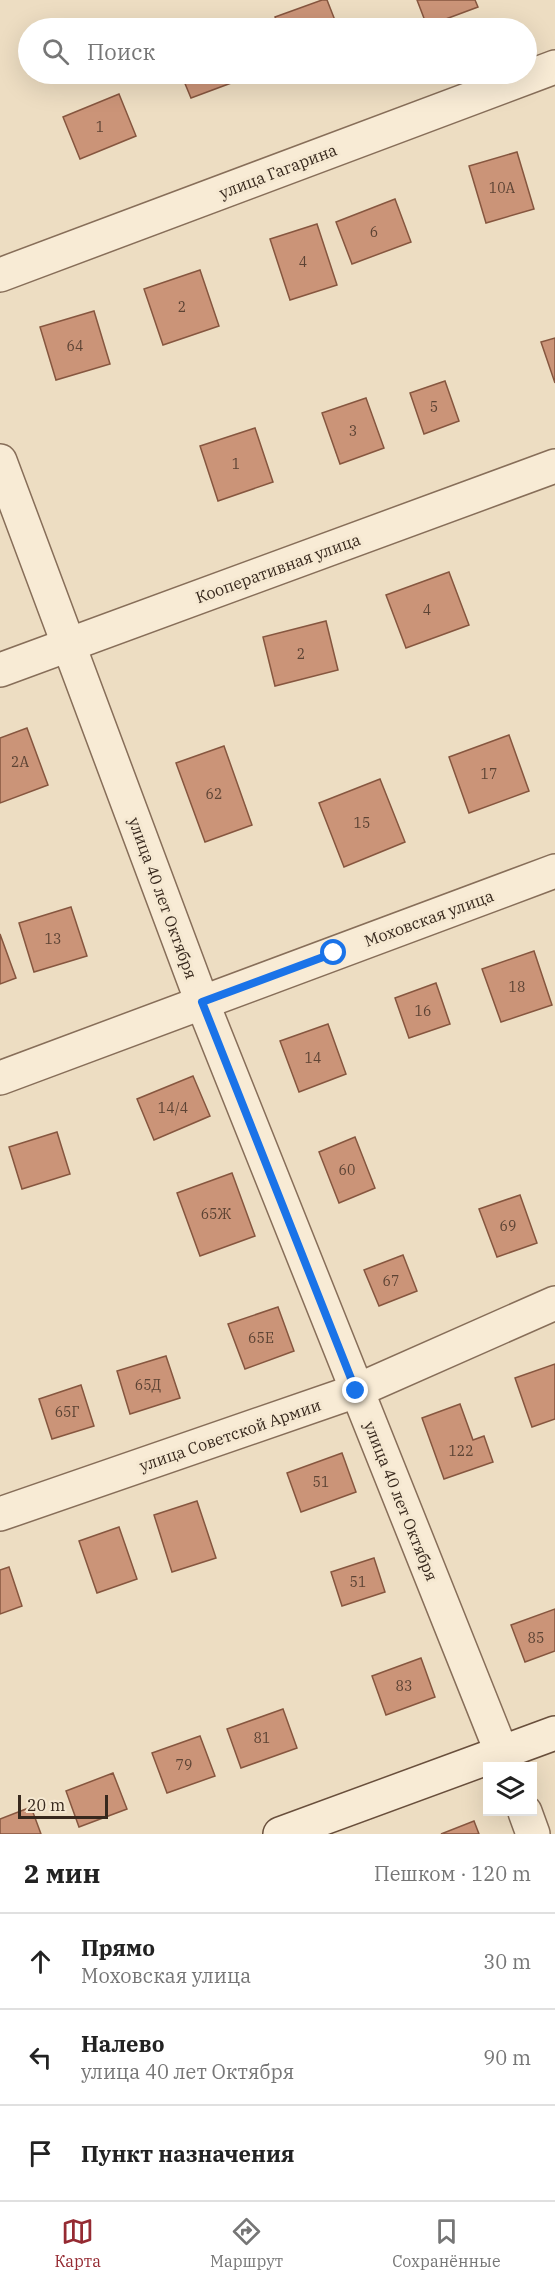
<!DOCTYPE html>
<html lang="ru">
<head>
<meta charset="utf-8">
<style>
	body { margin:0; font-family:"IBM Plex Serif",serif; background:#f6f6f6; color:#222 }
	.controls { position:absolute; right:18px; bottom:18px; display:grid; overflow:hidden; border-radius:0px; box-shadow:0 6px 24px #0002 }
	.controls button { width:54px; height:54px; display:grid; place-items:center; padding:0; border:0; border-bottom:2px solid #e0e0e0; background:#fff; color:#222; font:30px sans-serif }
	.scale { position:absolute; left:18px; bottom:15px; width:90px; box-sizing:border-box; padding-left:6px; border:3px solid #37281d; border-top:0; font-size:16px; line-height:21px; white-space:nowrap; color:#37281d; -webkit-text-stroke:4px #f5e8d1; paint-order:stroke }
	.stop { position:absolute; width:18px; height:18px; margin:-14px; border:4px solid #1a73e8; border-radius:50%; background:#fff }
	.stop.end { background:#1a73e8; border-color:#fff; box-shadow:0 2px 6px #0008 }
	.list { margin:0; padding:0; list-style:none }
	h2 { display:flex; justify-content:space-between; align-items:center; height:78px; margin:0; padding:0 24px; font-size:26px }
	h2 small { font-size:20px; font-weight:400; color:#767676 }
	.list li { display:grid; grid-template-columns:39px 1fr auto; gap:18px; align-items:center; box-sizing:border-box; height:96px; padding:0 24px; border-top:2px solid #e0e0e0 }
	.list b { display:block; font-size:22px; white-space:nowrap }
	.list p { margin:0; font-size:20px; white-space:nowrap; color:#767676 }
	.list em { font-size:20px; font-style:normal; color:#767676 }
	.icon { flex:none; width:33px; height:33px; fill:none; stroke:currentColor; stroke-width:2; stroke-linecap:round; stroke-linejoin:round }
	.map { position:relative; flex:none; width:555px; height:1834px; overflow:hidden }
	.search { position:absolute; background:#fff; box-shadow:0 6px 24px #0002; left:18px; right:18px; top:18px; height:66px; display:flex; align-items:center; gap:15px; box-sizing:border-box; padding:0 21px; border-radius:33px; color:#767676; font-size:22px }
	.sheet { height:366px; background:#fff }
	nav { display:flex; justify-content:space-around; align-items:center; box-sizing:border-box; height:84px; border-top:2px solid #e0e0e0; background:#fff; font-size:16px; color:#767676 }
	nav a { display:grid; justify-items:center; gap:3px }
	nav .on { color:#952a32 }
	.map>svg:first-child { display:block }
	.building { fill:#cb9478; stroke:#86563f; stroke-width:1.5 }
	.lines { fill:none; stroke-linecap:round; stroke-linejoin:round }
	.street-casing { stroke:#876e59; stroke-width:36 }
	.secondary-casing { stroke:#694f3c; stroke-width:36 }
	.street { stroke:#f8ebd5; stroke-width:33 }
	.secondary { stroke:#f8ebd5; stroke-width:33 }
	.route { stroke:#1a73e8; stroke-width:8 }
	.labels { text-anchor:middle; stroke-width:6; stroke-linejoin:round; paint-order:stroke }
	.number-label { font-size:14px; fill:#5c4334 }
	.street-label { font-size:16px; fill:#37281d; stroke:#f5e8d1 }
</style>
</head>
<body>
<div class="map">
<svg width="555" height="1834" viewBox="0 0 555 1834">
	<rect width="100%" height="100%" fill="#edddc2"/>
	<!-- building -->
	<g class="building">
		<polygon points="322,0 327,0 338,28 279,28 275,17"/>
		<polygon points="417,0 475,0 478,7 427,26"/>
		<polygon points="181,74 240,74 242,79 191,98"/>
		<polygon points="119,94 136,136 80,159 63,117"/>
		<polygon points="517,152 534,209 486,223 469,166"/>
		<polygon points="395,199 411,242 352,264 336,222"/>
		<polygon points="317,224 337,285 290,300 270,239"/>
		<polygon points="200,270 219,326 163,345 144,289"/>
		<polygon points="94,311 110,364 56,380 40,327"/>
		<polygon points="555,338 555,383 541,342"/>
		<polygon points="445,381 459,421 424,434 410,393"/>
		<polygon points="366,398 384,448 340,464 322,413"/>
		<polygon points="255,428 273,482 218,501 200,446"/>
		<polygon points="449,572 469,625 406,648 386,595"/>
		<polygon points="326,621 338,670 275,686 263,637"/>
		<polygon points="27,728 48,785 0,803 0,738"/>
		<polygon points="509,735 529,791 469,813 449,757"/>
		<polygon points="224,746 252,825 205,842 176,763"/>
		<polygon points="380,779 405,842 344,867 319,803"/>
		<polygon points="71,907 87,956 34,972 19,923"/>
		<polygon points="0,934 16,978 0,984"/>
		<polygon points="534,951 552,1005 501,1022 482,969"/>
		<polygon points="436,983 450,1024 409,1038 395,998"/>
		<polygon points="328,1024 346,1074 299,1092 280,1041"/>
		<polygon points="193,1076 210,1116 154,1140 137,1099"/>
		<polygon points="57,1132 70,1174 22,1189 9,1147"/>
		<polygon points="355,1137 375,1188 339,1203 319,1152"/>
		<polygon points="232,1173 255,1236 200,1256 177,1193"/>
		<polygon points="520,1195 537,1243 497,1257 479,1209"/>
		<polygon points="403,1255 417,1291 379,1306 364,1270"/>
		<polygon points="278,1307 294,1351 245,1369 228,1324"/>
		<polygon points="166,1356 180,1398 130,1414 117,1371"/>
		<polygon points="555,1364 555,1419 532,1427 515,1378"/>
		<polygon points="81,1385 94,1426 52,1439 39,1399"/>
		<polygon points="460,1404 473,1440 484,1436 493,1462 444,1479 422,1418"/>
		<polygon points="342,1453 356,1492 301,1512 287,1473"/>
		<polygon points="197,1501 216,1558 172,1572 154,1515"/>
		<polygon points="119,1527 137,1579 97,1593 79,1541"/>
		<polygon points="374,1558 385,1592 342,1606 331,1572"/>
		<polygon points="9,1567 22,1606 0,1614 0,1570"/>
		<polygon points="555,1609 555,1651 525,1662 511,1625"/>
		<polygon points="421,1658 435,1697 386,1715 372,1676"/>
		<polygon points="283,1709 297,1748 241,1768 227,1729"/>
		<polygon points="200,1736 215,1776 167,1793 152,1753"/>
		<polygon points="113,1773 127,1809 79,1827 66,1791"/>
		<polygon points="31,1807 41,1834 0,1834 0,1819"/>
		<polygon points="474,1821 479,1834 441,1834"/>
	</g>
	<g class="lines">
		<defs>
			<g id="street">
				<polyline points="0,275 555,67"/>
				<polyline points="0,461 202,1002 507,1766"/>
				<polyline points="0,670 555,466"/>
				<polyline points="0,1078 555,871"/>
				<polyline points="0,1514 356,1391 555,1303"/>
				<polyline points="525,1812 533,1834"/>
			</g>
			<polyline id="secondary" points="280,1834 555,1733"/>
		</defs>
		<!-- street casing -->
		<use href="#street" class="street-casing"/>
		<!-- secondary casing -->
		<use href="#secondary" class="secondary-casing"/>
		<!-- street -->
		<use href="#street" class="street"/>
		<!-- secondary -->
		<use href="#secondary" class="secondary"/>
	</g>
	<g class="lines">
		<!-- route -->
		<polyline class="route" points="334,953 202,1002 356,1391"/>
	</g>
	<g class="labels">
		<!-- number labels -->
		<g class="number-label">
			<text x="100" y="132">1</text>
			<text x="502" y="193">10А</text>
			<text x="374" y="237">6</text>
			<text x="303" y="267">4</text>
			<text x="182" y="312">2</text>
			<text x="75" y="351">64</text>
			<text x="434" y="412">5</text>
			<text x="353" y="436">3</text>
			<text x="236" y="469">1</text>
			<text x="427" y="615">4</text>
			<text x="301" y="659">2</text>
			<text x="20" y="767">2А</text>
			<text x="489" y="779">17</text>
			<text x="214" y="799">62</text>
			<text x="362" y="828">15</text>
			<text x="53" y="944">13</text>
			<text x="517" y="992">18</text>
			<text x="423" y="1016">16</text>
			<text x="313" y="1063">14</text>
			<text x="173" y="1113">14/4</text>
			<text x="347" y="1175">60</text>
			<text x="216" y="1219">65Ж</text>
			<text x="508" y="1231">69</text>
			<text x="391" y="1286">67</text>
			<text x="261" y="1343">65Е</text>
			<text x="148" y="1390">65Д</text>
			<text x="67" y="1417">65Г</text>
			<text x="461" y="1456">122</text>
			<text x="321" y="1487">51</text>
			<text x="358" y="1587">51</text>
			<text x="536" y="1643">85</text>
			<text x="404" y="1691">83</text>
			<text x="262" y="1743">81</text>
			<text x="184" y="1770">79</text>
		</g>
		<!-- street labels -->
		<g class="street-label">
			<text transform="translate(278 171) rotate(-21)" y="6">улица Гагарина</text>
			<text transform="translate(278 568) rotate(-20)" y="6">Кооперативная улица</text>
			<text transform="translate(163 898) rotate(70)" y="6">улица 40 лет Октября</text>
			<text transform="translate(429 918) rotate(-20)" y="6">Моховская улица</text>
			<text transform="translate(230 1435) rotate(-19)" y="6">улица Советской Армии</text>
			<text transform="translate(401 1501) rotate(68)" y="6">улица 40 лет Октября</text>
		</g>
	</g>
</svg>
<div class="controls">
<button><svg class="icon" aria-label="layers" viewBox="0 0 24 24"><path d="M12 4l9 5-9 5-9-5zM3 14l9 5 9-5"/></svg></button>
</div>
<div class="scale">20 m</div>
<div class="stop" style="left:334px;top:953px"></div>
<div class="stop end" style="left:356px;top:1391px"></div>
<div class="search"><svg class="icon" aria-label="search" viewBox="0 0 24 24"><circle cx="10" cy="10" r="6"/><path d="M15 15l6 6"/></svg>Поиск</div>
</div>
<section class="sheet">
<h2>2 мин<small>Пешком · 120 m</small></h2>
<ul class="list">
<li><svg class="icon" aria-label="ahead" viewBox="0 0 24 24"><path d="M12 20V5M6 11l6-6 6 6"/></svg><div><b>Прямо</b><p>Моховская улица</p></div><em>30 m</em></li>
<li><svg class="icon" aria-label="left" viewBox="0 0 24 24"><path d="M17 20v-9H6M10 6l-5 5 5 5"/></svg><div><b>Налево</b><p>улица 40 лет Октября</p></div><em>90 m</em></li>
<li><svg class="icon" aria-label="arrive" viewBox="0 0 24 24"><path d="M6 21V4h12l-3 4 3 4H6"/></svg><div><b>Пункт назначения</b></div></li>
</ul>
</section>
<nav>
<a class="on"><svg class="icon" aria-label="map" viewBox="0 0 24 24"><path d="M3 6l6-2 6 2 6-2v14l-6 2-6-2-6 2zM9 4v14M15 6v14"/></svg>Карта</a>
<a><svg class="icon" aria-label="directions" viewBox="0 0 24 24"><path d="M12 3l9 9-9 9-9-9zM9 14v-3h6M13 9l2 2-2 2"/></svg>Маршрут</a>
<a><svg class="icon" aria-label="saved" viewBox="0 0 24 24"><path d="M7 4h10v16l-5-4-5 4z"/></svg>Сохранённые</a>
</nav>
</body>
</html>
